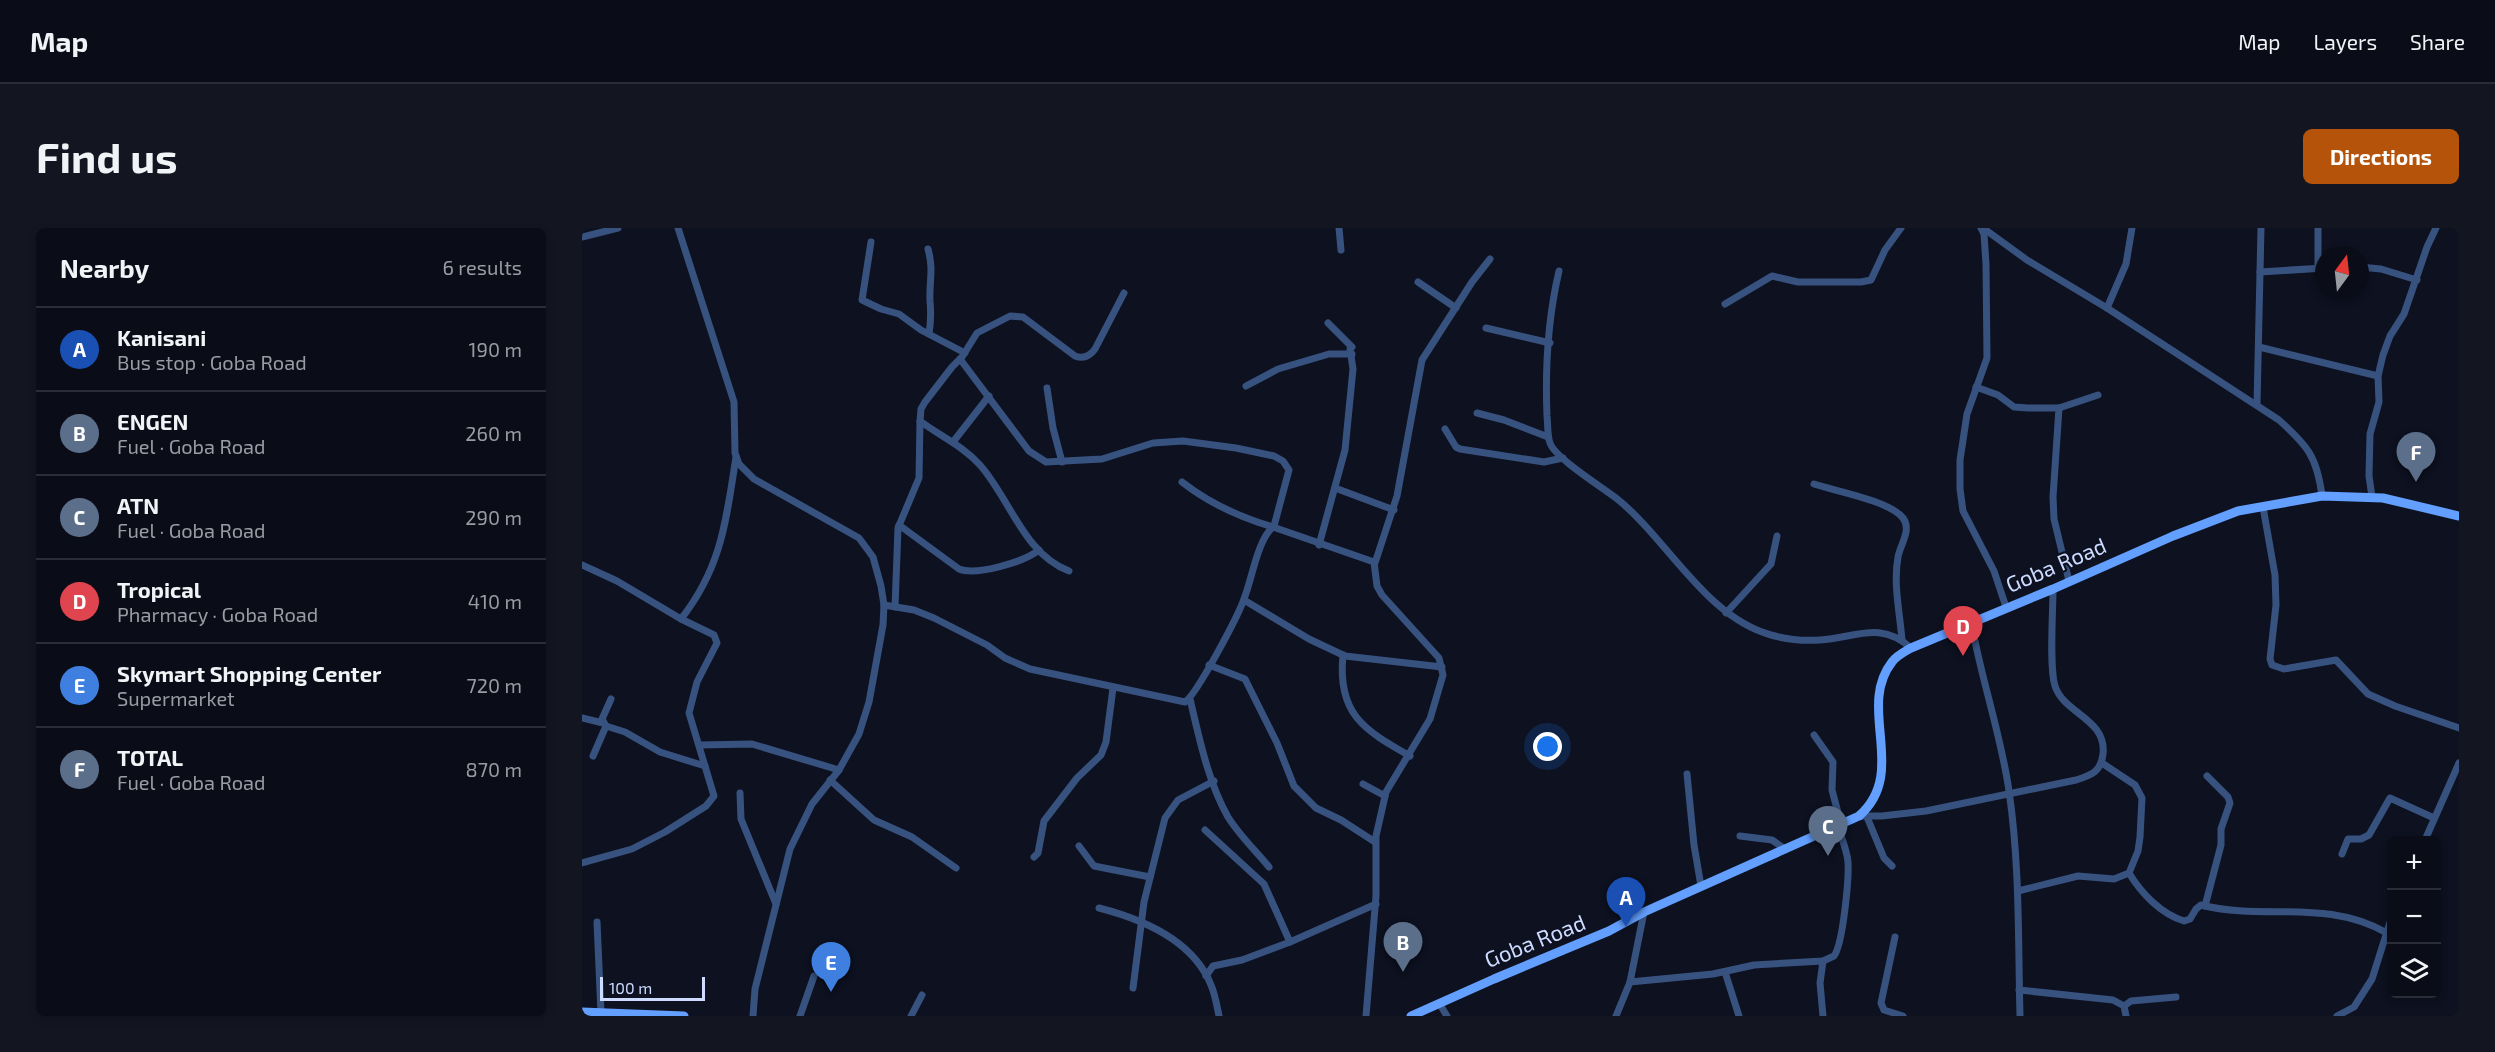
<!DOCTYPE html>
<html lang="en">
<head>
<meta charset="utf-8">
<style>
	body { margin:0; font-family:"Exo 2",sans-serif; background:#131621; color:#f1f3f6 }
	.controls { position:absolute; right:18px; bottom:18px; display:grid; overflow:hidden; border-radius:9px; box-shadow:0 3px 9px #0003 }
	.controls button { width:54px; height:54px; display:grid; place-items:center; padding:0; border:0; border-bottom:2px solid #2a2d37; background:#0a0d18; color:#f1f3f6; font:30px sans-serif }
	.compass { position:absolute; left:1733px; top:18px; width:54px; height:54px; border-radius:50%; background:#0a0d18; box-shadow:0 3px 9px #0003; rotate:15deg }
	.scale { position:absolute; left:18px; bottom:15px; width:105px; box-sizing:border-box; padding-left:6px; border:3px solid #ccdbff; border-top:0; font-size:16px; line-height:21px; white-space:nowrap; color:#ccdbff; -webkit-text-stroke:4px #0d1120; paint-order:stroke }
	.you { position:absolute; left:966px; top:519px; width:21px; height:21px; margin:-15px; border:4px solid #fff; border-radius:50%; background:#1a73e8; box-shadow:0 0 0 9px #1a73e833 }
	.badge { display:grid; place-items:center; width:39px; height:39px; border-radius:50%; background:#b45309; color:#fff; font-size:20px; font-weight:700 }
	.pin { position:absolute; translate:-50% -50px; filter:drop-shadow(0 2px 3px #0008) }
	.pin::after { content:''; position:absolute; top:32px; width:21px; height:18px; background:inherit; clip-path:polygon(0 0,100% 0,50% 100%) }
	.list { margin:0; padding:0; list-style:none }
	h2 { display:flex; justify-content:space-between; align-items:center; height:78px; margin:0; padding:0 24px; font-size:26px }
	h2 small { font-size:20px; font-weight:400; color:#999ca2 }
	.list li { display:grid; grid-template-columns:39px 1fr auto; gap:18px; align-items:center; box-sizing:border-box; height:84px; padding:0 24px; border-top:2px solid #2a2d37 }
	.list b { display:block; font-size:22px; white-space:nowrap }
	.list p { margin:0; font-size:20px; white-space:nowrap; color:#999ca2 }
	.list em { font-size:20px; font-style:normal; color:#999ca2 }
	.icon { flex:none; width:33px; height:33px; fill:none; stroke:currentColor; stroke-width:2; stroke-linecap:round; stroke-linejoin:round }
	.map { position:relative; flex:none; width:1877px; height:788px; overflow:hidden; border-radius:9px }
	header { display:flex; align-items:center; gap:36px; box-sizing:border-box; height:84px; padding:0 30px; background:#0a0d18; border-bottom:2px solid #2a2d37 }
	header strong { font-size:28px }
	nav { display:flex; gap:33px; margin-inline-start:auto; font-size:21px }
	.intro { display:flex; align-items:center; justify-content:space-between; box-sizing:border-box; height:144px; padding:0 36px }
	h1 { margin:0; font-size:42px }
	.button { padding:15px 27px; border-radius:9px; background:#b45309; color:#fff; font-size:21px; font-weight:700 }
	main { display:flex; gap:36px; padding:0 36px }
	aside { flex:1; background:#0a0d18; border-radius:9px; box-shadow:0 3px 9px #0003 }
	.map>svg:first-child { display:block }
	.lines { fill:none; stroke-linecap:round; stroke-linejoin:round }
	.street { stroke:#37527f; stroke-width:7 }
	.secondary { stroke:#639fff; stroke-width:9 }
	.labels { text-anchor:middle; stroke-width:4.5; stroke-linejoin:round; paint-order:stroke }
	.street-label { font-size:22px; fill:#ccdbff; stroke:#0d1120 }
</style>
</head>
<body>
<header>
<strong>Map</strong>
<nav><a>Map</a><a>Layers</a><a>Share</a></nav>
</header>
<div class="intro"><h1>Find us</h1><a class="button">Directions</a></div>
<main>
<aside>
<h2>Nearby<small>6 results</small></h2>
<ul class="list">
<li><span class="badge" style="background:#1a4fb4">A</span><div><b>Kanisani</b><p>Bus stop · Goba Road</p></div><em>190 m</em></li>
<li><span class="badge" style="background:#5c6f8a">B</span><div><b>ENGEN</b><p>Fuel · Goba Road</p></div><em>260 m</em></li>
<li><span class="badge" style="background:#5c6f8a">C</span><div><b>ATN</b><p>Fuel · Goba Road</p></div><em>290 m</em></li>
<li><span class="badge" style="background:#e0444e">D</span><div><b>Tropical</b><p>Pharmacy · Goba Road</p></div><em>410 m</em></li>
<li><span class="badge" style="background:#3f7fe0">E</span><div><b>Skymart Shopping Center</b><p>Supermarket</p></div><em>720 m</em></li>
<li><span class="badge" style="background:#5c6f8a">F</span><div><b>TOTAL</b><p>Fuel · Goba Road</p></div><em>870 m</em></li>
</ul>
</aside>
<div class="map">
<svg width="1877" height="788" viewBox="0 0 1877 788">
	<rect width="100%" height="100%" fill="#0d1120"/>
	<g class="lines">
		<!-- street -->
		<g class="street">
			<polyline points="96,0 152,174 153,225 157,236 172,251 277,310 291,329 299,358 302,377 301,397 287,474 277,506 257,542 230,576 208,621 173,761 171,788"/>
			<polyline points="757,0 759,22"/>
			<polyline points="1399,0 1402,6 1404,36 1405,130 1385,186 1378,232 1378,261 1381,283 1412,343 1424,379"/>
			<path d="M1401 0 1445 32 1525 80 1697 192C1726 218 1735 229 1740 268"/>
			<polyline points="0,9 36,0"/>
			<polyline points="289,14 280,72 299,81 317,86 339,102 383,125"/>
			<path d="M346 21C352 43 347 52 348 73 349 84 349 94 347 106"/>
			<polyline points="1778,39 1799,41 1835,52"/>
			<polyline points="1736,40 1736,0"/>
			<path d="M977 43C966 90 963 140 965 188 966 196 965 207 968 215 973 230 1020 259 1034 270 1085 310 1123 389 1189 407 1203 411 1223 413 1238 412 1273 410 1298 392 1329 420"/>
			<polyline points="1678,44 1742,40"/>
			<polyline points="836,54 874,80"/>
			<polyline points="1143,76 1190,48 1216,54 1279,54 1289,52 1303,22 1319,0"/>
			<polyline points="1525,80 1544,36 1550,0"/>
			<polyline points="904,100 968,115"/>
			<polyline points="1677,119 1796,148"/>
			<polyline points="378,131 447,223 464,234 520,231 571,215 601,213 654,220 692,228 701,233 707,242 692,298"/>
			<polyline points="664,158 696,141 747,126 770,126"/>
			<polyline points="1394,159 1416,167 1432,179 1446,180 1477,180 1516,167"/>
			<polyline points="465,160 471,200 480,234"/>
			<polyline points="1675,177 1679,0"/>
			<polyline points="1477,180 1471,269 1472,291 1487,353"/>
			<polyline points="895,185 922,192 966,209"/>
			<path d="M338 193C358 208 381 218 398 237 428 271 442 326 487 343"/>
			<polyline points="863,201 874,219 878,221 962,234 981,230"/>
			<polyline points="371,214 407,168"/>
			<path d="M600 254C628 276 657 289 691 299"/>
			<path d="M1232 256C1253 263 1308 273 1321 290 1330 302 1318 317 1316 329 1311 356 1318 386 1320 412"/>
			<polyline points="753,260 812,282"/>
			<polyline points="1790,269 1787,248 1788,206 1797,174 1796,148 1801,127 1808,108 1822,86 1845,19 1854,0"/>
			<polyline points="1681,279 1693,347 1694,377 1688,431 1690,437 1702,441 1754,432 1786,466 1813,478 1877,500"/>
			<path d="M317 297 377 341C394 348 442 334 457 322"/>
			<polyline points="737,317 763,222 771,141 768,121 770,119 746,95"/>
			<polyline points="793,335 815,268 840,132 890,54 908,31"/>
			<polyline points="0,337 35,353 99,391"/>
			<polyline points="662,372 727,411 763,428 860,439"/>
			<path d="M302 377 332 382 352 390 405 417 423 430 448 441 603 474C615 466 658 385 663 368 670 350 676 311 691 299L792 334 795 358 800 367 857 430 861 447 848 491 804 564 794 608V668L784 788"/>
			<path d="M313 379 316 300 337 250 338 193 339 181 343 174 370 139 380 129 395 105 428 88 441 89 493 128C501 131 508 128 513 121L542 65"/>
			<polyline points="1144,385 1189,336 1195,308"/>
			<path d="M1389 393C1399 451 1419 506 1427 563 1438 638 1436 713 1438 788"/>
			<path d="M761 427C755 486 782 502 828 528"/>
			<polyline points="627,437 663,451 695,515 712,558 734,580 759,592 793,614"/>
			<polyline points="29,471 20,491 24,498 43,504 78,524 123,538"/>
			<path d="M608 471C617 509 626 554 646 589 657 607 674 623 687 639"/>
			<polyline points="0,490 21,495"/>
			<polyline points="1232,507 1251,534 1250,562 1259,596"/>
			<polyline points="118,517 170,516 257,542"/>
			<polyline points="11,528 24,498"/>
			<polyline points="1105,546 1112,617 1119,658"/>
			<polyline points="248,552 292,592 330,609 374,640"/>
			<polyline points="781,556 803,568"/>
			<polyline points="158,565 159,591 194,676"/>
			<path d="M1277 588H1300L1344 583 1494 552C1509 547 1519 544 1521 526 1525 491 1482 486 1473 458 1467 439 1471 385 1471 361"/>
			<polyline points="1285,589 1302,630 1310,638"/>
			<polyline points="623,602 682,656 708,714"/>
			<polyline points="1158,608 1190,612 1203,621"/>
			<polyline points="1843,612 1877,535"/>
			<polyline points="497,618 512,638 568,649"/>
			<polyline points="1760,626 1766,611 1779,611 1787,607 1808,570 1852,590"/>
			<polyline points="452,629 456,625 462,593 495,550 519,527 524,514 531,460"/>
			<path d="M0 635 50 621 83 604 124 578 132 568 107 485 115 454 135 415 132 407 99 391C140 339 144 292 154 229"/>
			<path d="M1547 645C1559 665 1579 686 1602 693L1608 691 1614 681 1619 677C1683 693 1743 670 1805 705"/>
			<polyline points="1436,663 1496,648 1532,651 1547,645 1556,623 1558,609 1560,570 1553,557 1520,535"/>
			<polyline points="1623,678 1639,617 1639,601 1648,575 1646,569 1625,548"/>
			<path d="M517 680C560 691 611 712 629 757 633 766 635 778 637 788"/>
			<polyline points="15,694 19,785"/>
			<polyline points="1313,709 1299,775 1302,782 1321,788"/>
			<polyline points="1241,733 1238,755 1241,788"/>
			<polyline points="1143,744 1157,788"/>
			<polyline points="624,748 631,738 660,732 708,714 794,676"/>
			<path d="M1048 754 1131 746 1172 737 1241 733 1252 728C1261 716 1267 651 1266 634 1265 622 1259 609 1256 598"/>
			<polyline points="551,760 562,674 583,590 596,572 632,553"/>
			<polyline points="1437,762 1531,772 1542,778 1544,788"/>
			<polyline points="857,775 865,788"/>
			<polyline points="1542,778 1549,773 1594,769"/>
			<polyline points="218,788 232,748"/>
			<polyline points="329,788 340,767"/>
			<polyline points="1034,788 1048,754 1062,684"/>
			<polyline points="1755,788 1772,779 1790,751 1810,688"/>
		</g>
		<!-- secondary -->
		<g class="secondary">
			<polyline points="0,784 102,788"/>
			<path d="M829 788 912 751 1027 703 1062 684 1277 588C1327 544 1274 480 1310 434 1314 428 1322 424 1329 420L1471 361 1591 308 1656 283 1740 268 1801 270 1877 288"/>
		</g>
	</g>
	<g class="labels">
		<!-- street labels -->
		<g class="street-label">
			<text transform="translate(1474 337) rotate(-23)" y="8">Goba Road</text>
			<text transform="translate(953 713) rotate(-22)" y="8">Goba Road</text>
		</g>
	</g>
</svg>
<div class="controls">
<button>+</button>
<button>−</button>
<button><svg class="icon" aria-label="layers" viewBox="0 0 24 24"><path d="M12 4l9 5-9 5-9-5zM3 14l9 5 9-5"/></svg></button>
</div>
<svg class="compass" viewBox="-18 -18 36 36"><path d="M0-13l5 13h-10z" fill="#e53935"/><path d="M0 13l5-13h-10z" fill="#999ca2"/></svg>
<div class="scale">100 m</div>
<div class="you"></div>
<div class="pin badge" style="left:1044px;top:699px;background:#1a4fb4">A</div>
<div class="pin badge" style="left:821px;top:744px;background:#5c6f8a">B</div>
<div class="pin badge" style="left:1246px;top:628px;background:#5c6f8a">C</div>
<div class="pin badge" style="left:1381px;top:428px;background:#e0444e">D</div>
<div class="pin badge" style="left:249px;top:764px;background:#3f7fe0">E</div>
<div class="pin badge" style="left:1834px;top:254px;background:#5c6f8a">F</div>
</div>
</main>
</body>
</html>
